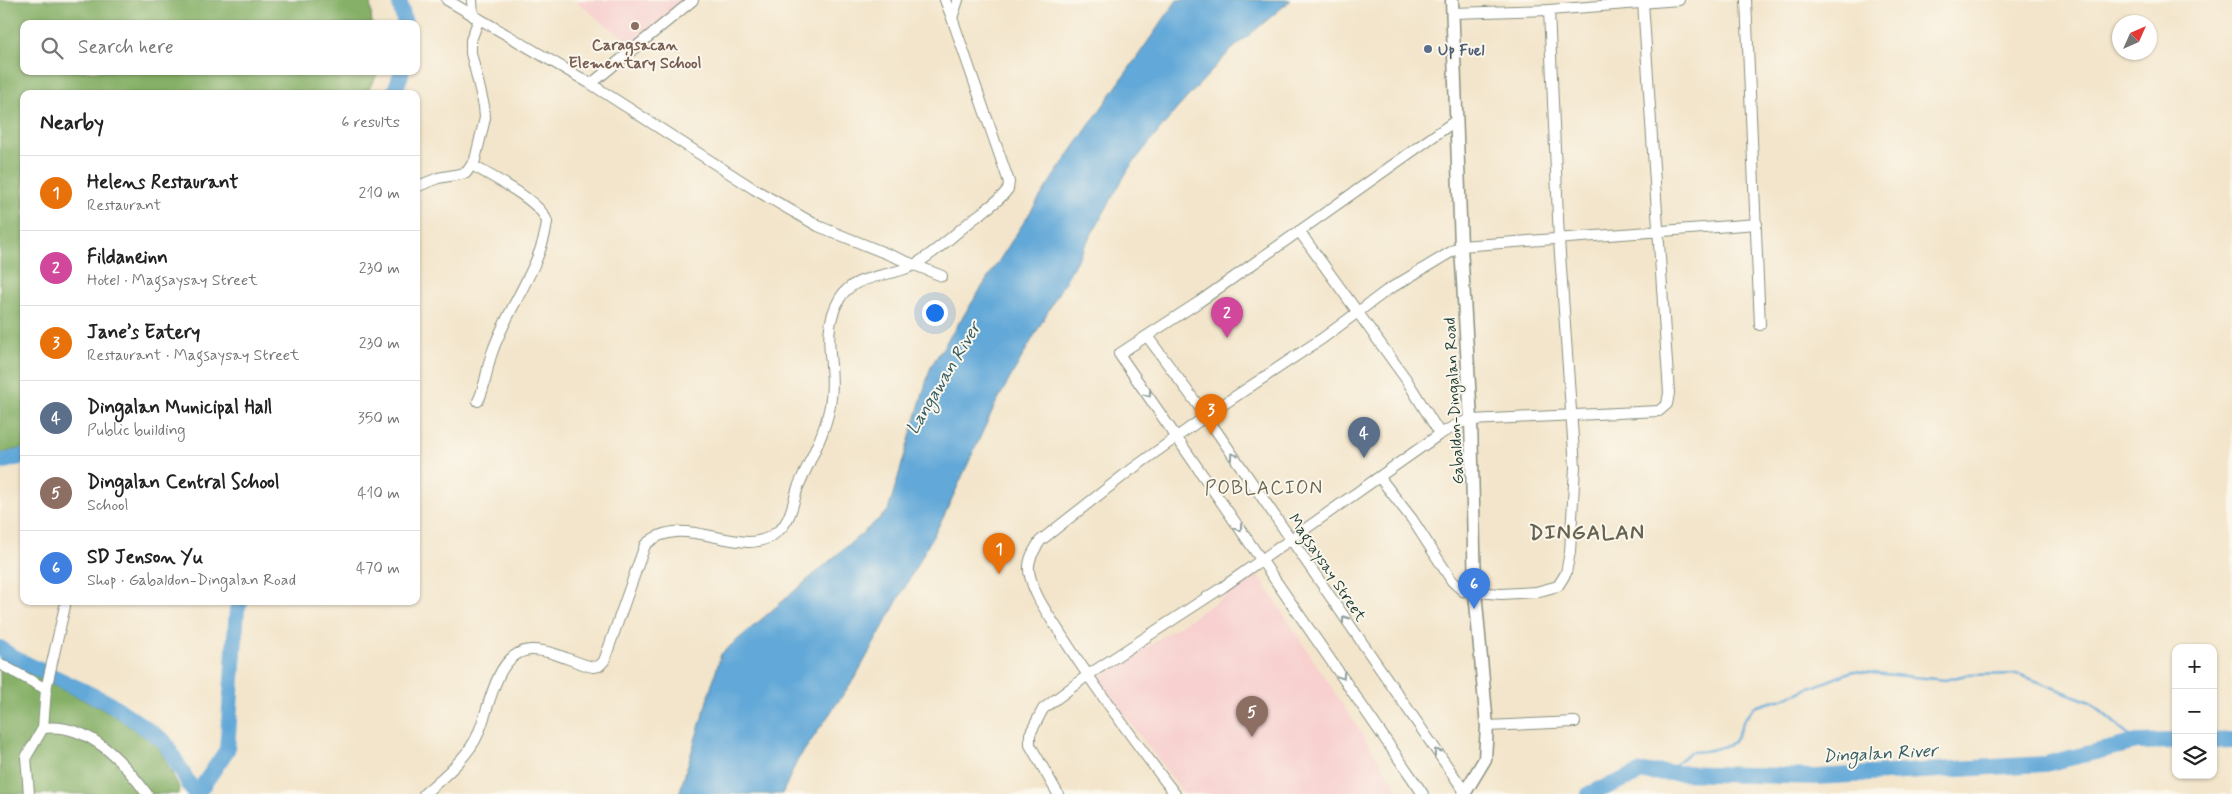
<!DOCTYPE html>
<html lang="en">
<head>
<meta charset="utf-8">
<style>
	body { margin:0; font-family:Mynerve,sans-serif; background:#f2f2f2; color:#222 }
	.controls { position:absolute; right:15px; bottom:15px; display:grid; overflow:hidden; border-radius:10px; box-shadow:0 1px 4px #0004 }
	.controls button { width:45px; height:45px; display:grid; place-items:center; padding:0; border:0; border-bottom:1px solid #e0e0e0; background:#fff; color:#222; font:25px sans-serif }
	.compass { position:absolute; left:2112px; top:15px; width:45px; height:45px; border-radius:50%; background:#fff; box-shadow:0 1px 4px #0004; rotate:45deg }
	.you { position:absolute; left:934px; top:312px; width:18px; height:18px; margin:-12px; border:4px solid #fff; border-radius:50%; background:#1a73e8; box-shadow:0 0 0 8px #1a73e833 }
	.badge { display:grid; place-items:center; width:32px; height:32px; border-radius:50%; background:#d93025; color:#fff; font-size:16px; font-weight:700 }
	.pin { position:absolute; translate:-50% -41px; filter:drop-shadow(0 1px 2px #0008) }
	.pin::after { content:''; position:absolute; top:26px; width:18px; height:15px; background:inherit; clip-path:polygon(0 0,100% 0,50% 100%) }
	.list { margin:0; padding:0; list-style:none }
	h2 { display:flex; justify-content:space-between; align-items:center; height:65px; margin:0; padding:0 20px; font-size:21px }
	h2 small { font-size:16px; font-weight:400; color:#767676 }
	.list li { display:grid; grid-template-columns:32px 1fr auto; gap:15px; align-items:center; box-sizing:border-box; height:75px; padding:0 20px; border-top:1px solid #e0e0e0 }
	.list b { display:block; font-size:19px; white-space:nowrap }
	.list p { margin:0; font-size:16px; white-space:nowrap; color:#767676 }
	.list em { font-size:16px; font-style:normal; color:#767676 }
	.icon { flex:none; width:28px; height:28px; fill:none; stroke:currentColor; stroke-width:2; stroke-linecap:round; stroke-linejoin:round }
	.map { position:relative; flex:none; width:2232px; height:794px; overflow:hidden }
	.search { position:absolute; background:#fff; box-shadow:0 1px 4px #0004; left:20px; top:20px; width:400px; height:55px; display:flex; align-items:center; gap:12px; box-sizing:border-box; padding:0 18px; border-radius:10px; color:#767676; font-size:19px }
	.panel { position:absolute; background:#fff; box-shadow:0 1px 4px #0004; left:20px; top:90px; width:400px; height:515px; border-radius:10px }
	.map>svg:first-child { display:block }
	.built { fill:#f7d0cf }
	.forest { fill:#86b067; stroke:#52764e }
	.water { fill:#62a8d8; stroke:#407286 }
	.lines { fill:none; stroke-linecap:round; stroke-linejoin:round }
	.stream { stroke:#62a8d8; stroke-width:2.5 }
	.river { stroke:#62a8d8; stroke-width:16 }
	.minor-casing { stroke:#899180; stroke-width:12 }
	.major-casing { stroke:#899180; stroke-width:15 }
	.minor { stroke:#fff; stroke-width:10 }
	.major { stroke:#fff; stroke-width:12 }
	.oneway { stroke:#8f9e9a }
	.education-dot { fill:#8d6e63; stroke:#fbf7ec; stroke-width:2 }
	.service-dot { fill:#5c6f8a; stroke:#fbf7ec; stroke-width:2 }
	.labels { text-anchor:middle; stroke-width:4; stroke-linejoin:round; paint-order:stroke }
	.education-label { font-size:16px; font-weight:bold; fill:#785e54; stroke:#fbf7ec }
	.service-label { font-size:16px; font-weight:bold; fill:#4e5e75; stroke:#fbf7ec; text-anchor:start }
	.street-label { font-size:16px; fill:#1f3d34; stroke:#fbf7ec }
	.water-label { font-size:18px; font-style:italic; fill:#335d65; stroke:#fbf7ec }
	.quarter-label { font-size:19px; letter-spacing:1px; fill:#676452; stroke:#fbf7ec }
	.district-label { font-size:21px; font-weight:bold; letter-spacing:1px; fill:#676452; stroke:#fbf7ec }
</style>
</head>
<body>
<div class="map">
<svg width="2232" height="794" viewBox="0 0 2232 794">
	<rect width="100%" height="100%" fill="#fbf7ec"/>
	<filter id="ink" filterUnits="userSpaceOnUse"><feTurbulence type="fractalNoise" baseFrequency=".02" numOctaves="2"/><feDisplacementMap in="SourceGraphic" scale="10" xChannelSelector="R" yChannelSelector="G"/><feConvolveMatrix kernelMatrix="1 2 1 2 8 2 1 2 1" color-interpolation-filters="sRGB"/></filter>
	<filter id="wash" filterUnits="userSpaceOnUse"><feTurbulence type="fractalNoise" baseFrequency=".0096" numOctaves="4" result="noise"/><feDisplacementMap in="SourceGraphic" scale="20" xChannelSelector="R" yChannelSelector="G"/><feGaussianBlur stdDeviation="1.12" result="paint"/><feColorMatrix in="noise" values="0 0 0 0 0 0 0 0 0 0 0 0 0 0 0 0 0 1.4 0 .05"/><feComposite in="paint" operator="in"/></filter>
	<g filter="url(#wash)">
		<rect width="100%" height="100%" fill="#f3e5cb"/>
		<!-- built -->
		<g class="built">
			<polygon points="578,0 690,0 637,49 577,2"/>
			<polygon points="1258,575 1401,794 1184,794 1097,679"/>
		</g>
		<!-- forest -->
		<g class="forest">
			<polygon points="0,0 370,0 372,24 24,24 24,71 377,71 378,73 366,94 24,94 24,447 0,454"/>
			<polygon points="0,658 8,664 107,711 158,746 180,789 178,794 0,794"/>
		</g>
		<!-- water -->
		<polygon class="water" points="1177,0 1291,0 1229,52 1176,110 1129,168 995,405 944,516 856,676 797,761 782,794 679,794 721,654 888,511 931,366 1053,177"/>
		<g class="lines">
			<!-- stream -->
			<path class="stream" d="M1665 773 1690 752C1706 752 1720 749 1734 742L1744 720 1754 707 1782 699 1853 671 1945 680 1966 675 2018 674 2090 702 2137 742"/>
			<!-- river -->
			<g class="river">
				<polyline points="399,0 405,24"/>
				<polyline points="394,94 402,71"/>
				<polyline points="0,462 24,456"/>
				<polyline points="0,648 12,657 111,704 164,741 195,794"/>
				<polyline points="2213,741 2232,740"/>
				<polyline points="197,794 227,750 237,609 241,601"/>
				<polyline points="1589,794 1642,772 1816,777 2045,764 2137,742 2176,741"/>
			</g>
		</g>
	</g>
	<g filter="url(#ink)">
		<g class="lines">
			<defs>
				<g id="minor">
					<polyline points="447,0 591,84 754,189 818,226 942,276"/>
					<polyline points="472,0 473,16"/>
					<polyline points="945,0 952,18"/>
					<polyline points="1746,0 1760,325"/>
					<polyline points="1453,13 1549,10 1679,0"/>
					<polyline points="591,84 693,0"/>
					<path d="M472 165C490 176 542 201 547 222 542 266 506 310 492 353 486 369 486 387 478 401"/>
					<polyline points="416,187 438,178 466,173 475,160 485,118 484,106 471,53 471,40 479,19"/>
					<polyline points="1299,231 1406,379 1440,434"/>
					<polyline points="1147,336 1206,416 1465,792"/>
					<polyline points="1380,478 1412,519 1452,581 1463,591 1501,594 1536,592 1558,586 1566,573 1570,552 1575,467 1559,240 1549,10"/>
					<polyline points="0,664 46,689"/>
					<polyline points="1487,726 1575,722"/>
					<path d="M43 728C88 722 123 761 147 794"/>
					<polyline points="29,794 26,757 43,728 46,689 65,606"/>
					<path d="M424 794C441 779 462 762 474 742 490 717 492 652 531 650 551 649 574 663 593 667L599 666 604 661 645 545C685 508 743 564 778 531 782 528 787 521 789 516 793 507 795 496 798 487 810 459 828 429 831 398 836 362 819 334 840 298 855 273 890 278 914 265 935 253 952 236 971 221 983 211 999 202 1008 189L1009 182 952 18 958 0"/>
					<polyline points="1058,794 1030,745 1030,734 1043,709 1088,675 1223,587 1440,434 1460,423 1471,420 1659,411 1667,404 1669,393 1643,2"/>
					<path d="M1175 794C1136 743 1097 691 1062 636 1051 618 1035 598 1030 576 1026 562 1033 552 1040 541L1128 472 1206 416 1323 338 1386 291 1461 246 1757 224"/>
					<polyline points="1423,794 1119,354 1199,302 1455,121"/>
				</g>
				<polyline id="major" points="1452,0 1461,246 1471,420 1475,591 1487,726 1485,759 1464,794"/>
			</defs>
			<!-- minor casing -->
			<use href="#minor" class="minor-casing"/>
			<!-- major casing -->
			<use href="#major" class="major-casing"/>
			<!-- minor -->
			<use href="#minor" class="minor"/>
			<!-- major -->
			<use href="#major" class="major"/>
		</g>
		<!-- one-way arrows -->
		<defs><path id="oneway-chevron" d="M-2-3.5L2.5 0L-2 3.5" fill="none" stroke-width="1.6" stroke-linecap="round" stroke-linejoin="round" transform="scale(1.25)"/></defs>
		<g class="oneway">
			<use href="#oneway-chevron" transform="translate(1148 394) rotate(55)"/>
			<use href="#oneway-chevron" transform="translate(1233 456) rotate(-124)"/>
			<use href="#oneway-chevron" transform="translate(1239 528) rotate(56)"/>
			<use href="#oneway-chevron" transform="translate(1345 619) rotate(-125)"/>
			<use href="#oneway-chevron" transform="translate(1342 676) rotate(56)"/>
			<use href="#oneway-chevron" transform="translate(1437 752) rotate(-125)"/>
		</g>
	</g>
	<!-- markers -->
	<circle class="education-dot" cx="635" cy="26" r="5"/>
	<circle class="service-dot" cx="1428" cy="49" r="5"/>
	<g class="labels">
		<!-- education labels -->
		<g class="education-label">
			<text x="635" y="50">Caragsacan<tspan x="635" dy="18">Elementary School</tspan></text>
		</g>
		<!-- service labels -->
		<g class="service-label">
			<text x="1438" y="55">Up Fuel</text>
		</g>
		<!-- street labels -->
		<g class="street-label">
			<text transform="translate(1453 401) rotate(-93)" y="6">Gabaldon-Dingalan Road</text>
			<text transform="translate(1328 567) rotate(56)" y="6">Magsaysay Street</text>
		</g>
		<!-- water labels -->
		<g class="water-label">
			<text transform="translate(943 378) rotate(-59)" y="6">Langawan River</text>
			<text transform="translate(1880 753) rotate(-3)" y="6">Dingalan River</text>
		</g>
		<!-- quarter labels -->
		<g class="quarter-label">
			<text x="1264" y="494">POBLACION</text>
		</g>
		<!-- district labels -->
		<g class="district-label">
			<text x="1587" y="539">DINGALAN</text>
		</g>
	</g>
</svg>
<div class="controls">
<button>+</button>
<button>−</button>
<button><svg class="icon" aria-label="layers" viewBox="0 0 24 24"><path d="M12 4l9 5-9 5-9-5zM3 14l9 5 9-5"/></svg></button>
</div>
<svg class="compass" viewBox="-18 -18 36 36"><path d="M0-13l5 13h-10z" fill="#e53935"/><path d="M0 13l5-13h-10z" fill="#767676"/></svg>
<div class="you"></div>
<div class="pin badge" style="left:999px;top:574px;background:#e8710a">1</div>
<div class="pin badge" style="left:1227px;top:338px;background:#d1479c">2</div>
<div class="pin badge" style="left:1211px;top:435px;background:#e8710a">3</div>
<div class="pin badge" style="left:1364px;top:458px;background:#5c6f8a">4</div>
<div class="pin badge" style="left:1252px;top:737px;background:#8d6e63">5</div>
<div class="pin badge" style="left:1474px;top:609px;background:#3f7fe0">6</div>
<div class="search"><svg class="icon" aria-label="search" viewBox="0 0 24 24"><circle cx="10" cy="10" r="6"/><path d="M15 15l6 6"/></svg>Search here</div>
<section class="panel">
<h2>Nearby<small>6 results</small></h2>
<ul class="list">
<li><span class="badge" style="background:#e8710a">1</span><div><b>Helens Restaurant</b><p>Restaurant</p></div><em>210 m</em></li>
<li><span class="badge" style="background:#d1479c">2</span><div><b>Fildaneinn</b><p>Hotel · Magsaysay Street</p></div><em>230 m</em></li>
<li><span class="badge" style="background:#e8710a">3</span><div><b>Jane’s Eatery</b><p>Restaurant · Magsaysay Street</p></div><em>230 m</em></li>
<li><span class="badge" style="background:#5c6f8a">4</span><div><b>Dingalan Municipal Hall</b><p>Public building</p></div><em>350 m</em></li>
<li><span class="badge" style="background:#8d6e63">5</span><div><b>Dingalan Central School</b><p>School</p></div><em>410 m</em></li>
<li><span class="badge" style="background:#3f7fe0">6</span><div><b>SD Jenson Yu</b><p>Shop · Gabaldon-Dingalan Road</p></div><em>470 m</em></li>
</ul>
</section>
</div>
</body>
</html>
